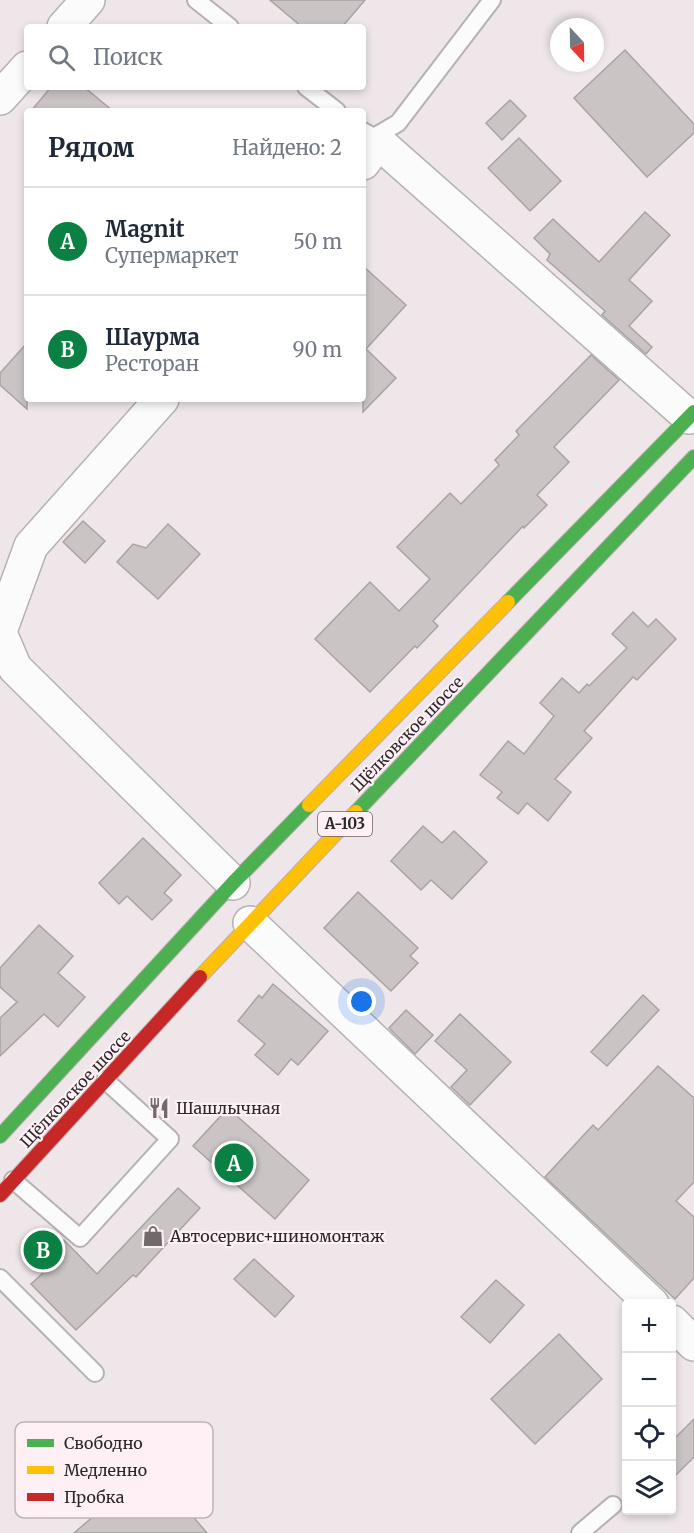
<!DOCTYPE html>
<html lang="ru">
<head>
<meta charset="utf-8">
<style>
	body { margin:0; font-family:Merriweather,serif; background:#f2f2f3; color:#1f2937 }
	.controls { position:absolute; right:18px; bottom:18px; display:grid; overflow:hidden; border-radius:6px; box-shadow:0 3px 9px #0003 }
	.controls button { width:54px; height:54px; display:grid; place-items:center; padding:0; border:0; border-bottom:2px solid #e0e1e3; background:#fff; color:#1f2937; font:30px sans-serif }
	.compass { position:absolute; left:550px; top:18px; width:54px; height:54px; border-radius:50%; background:#fff; box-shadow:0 3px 9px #0003; rotate:158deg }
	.you { position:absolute; left:362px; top:1002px; width:21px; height:21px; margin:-15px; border:4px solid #fff; border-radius:50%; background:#1a73e8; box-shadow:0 0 0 9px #1a73e833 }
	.badge { display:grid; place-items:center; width:39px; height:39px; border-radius:50%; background:#0b8043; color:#fff; font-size:20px; font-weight:700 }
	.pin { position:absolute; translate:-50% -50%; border:3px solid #fff; box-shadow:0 2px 6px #0006 }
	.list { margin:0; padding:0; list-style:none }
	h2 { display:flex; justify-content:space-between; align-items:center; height:78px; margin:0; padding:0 24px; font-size:26px }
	h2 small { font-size:20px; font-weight:400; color:#747a83 }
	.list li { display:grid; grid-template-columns:39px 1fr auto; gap:18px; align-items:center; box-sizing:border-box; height:108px; padding:0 24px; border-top:2px solid #e0e1e3 }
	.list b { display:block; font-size:22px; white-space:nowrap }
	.list p { margin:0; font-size:20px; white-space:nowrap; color:#747a83 }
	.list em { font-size:20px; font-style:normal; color:#747a83 }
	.icon { flex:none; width:33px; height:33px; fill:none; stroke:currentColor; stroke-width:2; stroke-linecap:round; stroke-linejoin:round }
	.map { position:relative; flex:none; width:694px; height:1533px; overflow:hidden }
	.search { position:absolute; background:#fff; box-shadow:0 3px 9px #0003; left:24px; top:24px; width:342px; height:66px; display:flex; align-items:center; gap:15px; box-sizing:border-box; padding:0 21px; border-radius:6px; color:#747a83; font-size:22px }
	.panel { position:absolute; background:#fff; box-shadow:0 3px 9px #0003; left:24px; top:108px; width:342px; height:294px; border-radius:6px }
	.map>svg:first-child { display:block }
	.building { fill:#cac4c5; stroke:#a9a3a4; stroke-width:1.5 }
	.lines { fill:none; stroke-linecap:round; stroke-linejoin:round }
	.lane-casing { stroke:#b7b1b3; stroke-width:20 }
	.street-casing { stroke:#b7b1b3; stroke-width:36 }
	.fast-casing { stroke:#bdadb2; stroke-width:16 }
	.slow-casing { stroke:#bdadb2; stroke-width:16 }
	.jam-casing { stroke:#bdadb2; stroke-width:16 }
	.lane { stroke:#fcfbfc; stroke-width:16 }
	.street { stroke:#fcfbfc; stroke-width:33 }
	.fast { stroke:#4caf50; stroke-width:14 }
	.slow { stroke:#ffc107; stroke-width:14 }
	.jam { stroke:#c62828; stroke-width:14 }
	.labels { text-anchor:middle; stroke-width:4.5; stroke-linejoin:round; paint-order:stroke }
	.shield { fill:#fef0f4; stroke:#6b6365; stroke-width:1.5 }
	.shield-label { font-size:15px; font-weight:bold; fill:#2c2728 }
	.street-label { font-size:16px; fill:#2c2728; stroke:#fef0f4 }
	.poi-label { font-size:16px; fill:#2c2728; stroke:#fef0f4; text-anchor:start }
	.key { fill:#fef0f4; stroke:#bfb4b7; stroke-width:1.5 }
	.key-label { font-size:16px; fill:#2c2728 }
</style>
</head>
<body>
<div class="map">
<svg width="694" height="1533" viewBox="0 0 694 1533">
	<rect width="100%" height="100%" fill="#eee6e8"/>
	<!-- building -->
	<g class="building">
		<polygon points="270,0 365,0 342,27 302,27"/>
		<polygon points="625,50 694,124 694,133 647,177 574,98"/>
		<polygon points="51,87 84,87 113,111 31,111"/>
		<polygon points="510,100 526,116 502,140 486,123"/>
		<polygon points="519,138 561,181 530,211 488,168"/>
		<polygon points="645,212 670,235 629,280 652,301 629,326 652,347 646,354 602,315 605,311 547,260 550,254 534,238 553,219 599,262"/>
		<polygon points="363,266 406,305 366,349 396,378 363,412"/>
		<polygon points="27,343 27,409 0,385 0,373"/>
		<polygon points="591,355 619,380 554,447 569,462 537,495 547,505 524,528 523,526 433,621 438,626 417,648 415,646 370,692 315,639 370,582 399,611 430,579 397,547 450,493 461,504 499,465 495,460 519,435 516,431"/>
		<polygon points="83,521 105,541 85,563 63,542"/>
		<polygon points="168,524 200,554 158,599 117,562 133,544 146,548"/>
		<polygon points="633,612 648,627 656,619 676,639 637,680 633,677 584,731 592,738 555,779 571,792 548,821 527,803 518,814 497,798 502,792 480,775 508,741 524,754 554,716 540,703 562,678 579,693 587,684 589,686 627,648 612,634"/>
		<polygon points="423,826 442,843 454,831 487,862 452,899 431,880 421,890 391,861"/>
		<polygon points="143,838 181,875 164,893 172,900 152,920 127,896 119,904 99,883"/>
		<polygon points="358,892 418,948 410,956 418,963 391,991 324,928"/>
		<polygon points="39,925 73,956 58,973 85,997 58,1027 44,1014 0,1056 0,1018 17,1002 0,987 0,968"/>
		<polygon points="273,984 328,1031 298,1065 291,1059 278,1075 255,1055 265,1044 238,1021 259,995 262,998"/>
		<polygon points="643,995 659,1010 607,1066 591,1052"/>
		<polygon points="406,1010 433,1035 415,1054 389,1028"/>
		<polygon points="460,1014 511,1062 470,1105 451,1087 467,1070 435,1041"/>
		<polygon points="658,1066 694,1098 694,1182 676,1201 694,1217 694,1278 675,1299 545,1177 593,1125 598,1130"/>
		<polygon points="228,1108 309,1180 275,1219 193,1146"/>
		<polygon points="178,1188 200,1208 136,1277 133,1275 76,1330 31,1284 43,1273 22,1251 42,1232 57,1247 64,1240 97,1274"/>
		<polygon points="254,1259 294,1296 275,1317 234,1279"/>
		<polygon points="496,1280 524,1305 490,1343 461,1317"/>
		<polygon points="559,1334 602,1379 535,1444 491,1399"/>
		<polygon points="694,1419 694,1457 672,1479 672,1441"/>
		<polygon points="151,1467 207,1533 74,1533"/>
	</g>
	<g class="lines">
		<defs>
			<g id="lane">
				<polyline points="196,0 230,27"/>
				<polyline points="306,87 337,111"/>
				<polyline points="363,131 374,137 398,123 492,0"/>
				<polyline points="13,1180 80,1238 170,1139 105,1080"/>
				<polyline points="0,1278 95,1373"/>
				<polyline points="580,1533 613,1505"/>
			</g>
			<g id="street">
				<polyline points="64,27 88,0"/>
				<polyline points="0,98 27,68"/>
				<polyline points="363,163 376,146 381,145 385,148 689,417"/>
				<polyline points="0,631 31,546 162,399"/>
				<polyline points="0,633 15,668 233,883"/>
				<polyline points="250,923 652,1304"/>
				<polyline points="672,1322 694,1344"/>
			</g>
			<g id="fast">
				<polyline points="508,602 694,412"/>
				<polyline points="356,812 694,457"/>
				<polyline points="0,1136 233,883 309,805"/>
			</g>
			<g id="slow">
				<polyline points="309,805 508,602"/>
				<polyline points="200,977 356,812"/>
			</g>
			<polyline id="jam" points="0,1195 200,977"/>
		</defs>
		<!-- lane casing -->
		<use href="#lane" class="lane-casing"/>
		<!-- street casing -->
		<use href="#street" class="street-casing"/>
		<!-- fast casing -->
		<use href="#fast" class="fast-casing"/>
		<!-- slow casing -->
		<use href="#slow" class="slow-casing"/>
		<!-- jam casing -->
		<use href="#jam" class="jam-casing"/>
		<!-- lane -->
		<use href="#lane" class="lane"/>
		<!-- street -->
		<use href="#street" class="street"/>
		<!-- fast -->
		<use href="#fast" class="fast"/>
		<!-- slow -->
		<use href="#slow" class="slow"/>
		<!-- jam -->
		<use href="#jam" class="jam"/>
	</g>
	<!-- icons -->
	<defs>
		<symbol id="restaurant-bare" viewBox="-9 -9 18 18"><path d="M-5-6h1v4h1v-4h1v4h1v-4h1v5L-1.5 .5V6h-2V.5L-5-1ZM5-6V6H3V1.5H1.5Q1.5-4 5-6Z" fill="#706a6b" stroke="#fef0f4" stroke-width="2.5" paint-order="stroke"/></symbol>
		<symbol id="shop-bare" viewBox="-9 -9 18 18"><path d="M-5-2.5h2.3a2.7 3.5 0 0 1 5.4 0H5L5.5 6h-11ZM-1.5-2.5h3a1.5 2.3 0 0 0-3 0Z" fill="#706a6b" stroke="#fef0f4" stroke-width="2.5" paint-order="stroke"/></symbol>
	</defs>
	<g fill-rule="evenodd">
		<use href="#restaurant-bare" x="144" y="1093" width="30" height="30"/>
		<use href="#shop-bare" x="138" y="1221" width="30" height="30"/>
	</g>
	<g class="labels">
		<!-- shield labels -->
		<rect class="shield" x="318" y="812" width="54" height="24" rx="4.5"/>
		<g class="shield-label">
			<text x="345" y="829">А-103</text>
		</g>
		<!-- street labels -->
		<g class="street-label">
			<text transform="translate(407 734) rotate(-46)" y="6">Щёлковское шоссе</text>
			<text transform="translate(75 1089) rotate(-47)" y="6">Щёлковское шоссе</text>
		</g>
		<!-- poi labels -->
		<g class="poi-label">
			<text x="176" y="1114">Шашлычная</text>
			<text x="170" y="1242">Автосервис+шиномонтаж</text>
		</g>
	</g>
	<!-- legend -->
	<rect x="15" y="1422" width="198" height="96" rx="9" class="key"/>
	<rect x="27" y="1439" width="27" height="8" fill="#4caf50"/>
	<rect x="27" y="1466" width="27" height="8" fill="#ffc107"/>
	<rect x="27" y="1493" width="27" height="8" fill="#c62828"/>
	<g class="key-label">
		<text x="64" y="1449">Свободно</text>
		<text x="64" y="1476">Медленно</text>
		<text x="64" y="1503">Пробка</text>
	</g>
</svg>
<div class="controls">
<button>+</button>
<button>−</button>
<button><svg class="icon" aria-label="locate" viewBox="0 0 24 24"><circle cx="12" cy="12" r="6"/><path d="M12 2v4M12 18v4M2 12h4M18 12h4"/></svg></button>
<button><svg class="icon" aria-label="layers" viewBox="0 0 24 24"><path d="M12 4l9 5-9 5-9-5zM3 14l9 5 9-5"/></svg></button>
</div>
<svg class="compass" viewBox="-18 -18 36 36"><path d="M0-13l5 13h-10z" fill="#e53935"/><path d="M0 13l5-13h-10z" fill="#747a83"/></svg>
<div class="you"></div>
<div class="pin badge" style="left:234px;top:1163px">A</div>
<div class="pin badge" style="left:43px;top:1250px">B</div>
<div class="search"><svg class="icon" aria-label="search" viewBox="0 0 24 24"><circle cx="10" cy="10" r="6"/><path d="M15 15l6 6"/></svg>Поиск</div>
<section class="panel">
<h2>Рядом<small>Найдено: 2</small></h2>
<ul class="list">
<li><span class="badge">A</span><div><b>Magnit</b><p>Супермаркет</p></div><em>50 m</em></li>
<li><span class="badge">B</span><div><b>Шаурма</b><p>Ресторан</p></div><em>90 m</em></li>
</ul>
</section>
</div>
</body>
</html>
